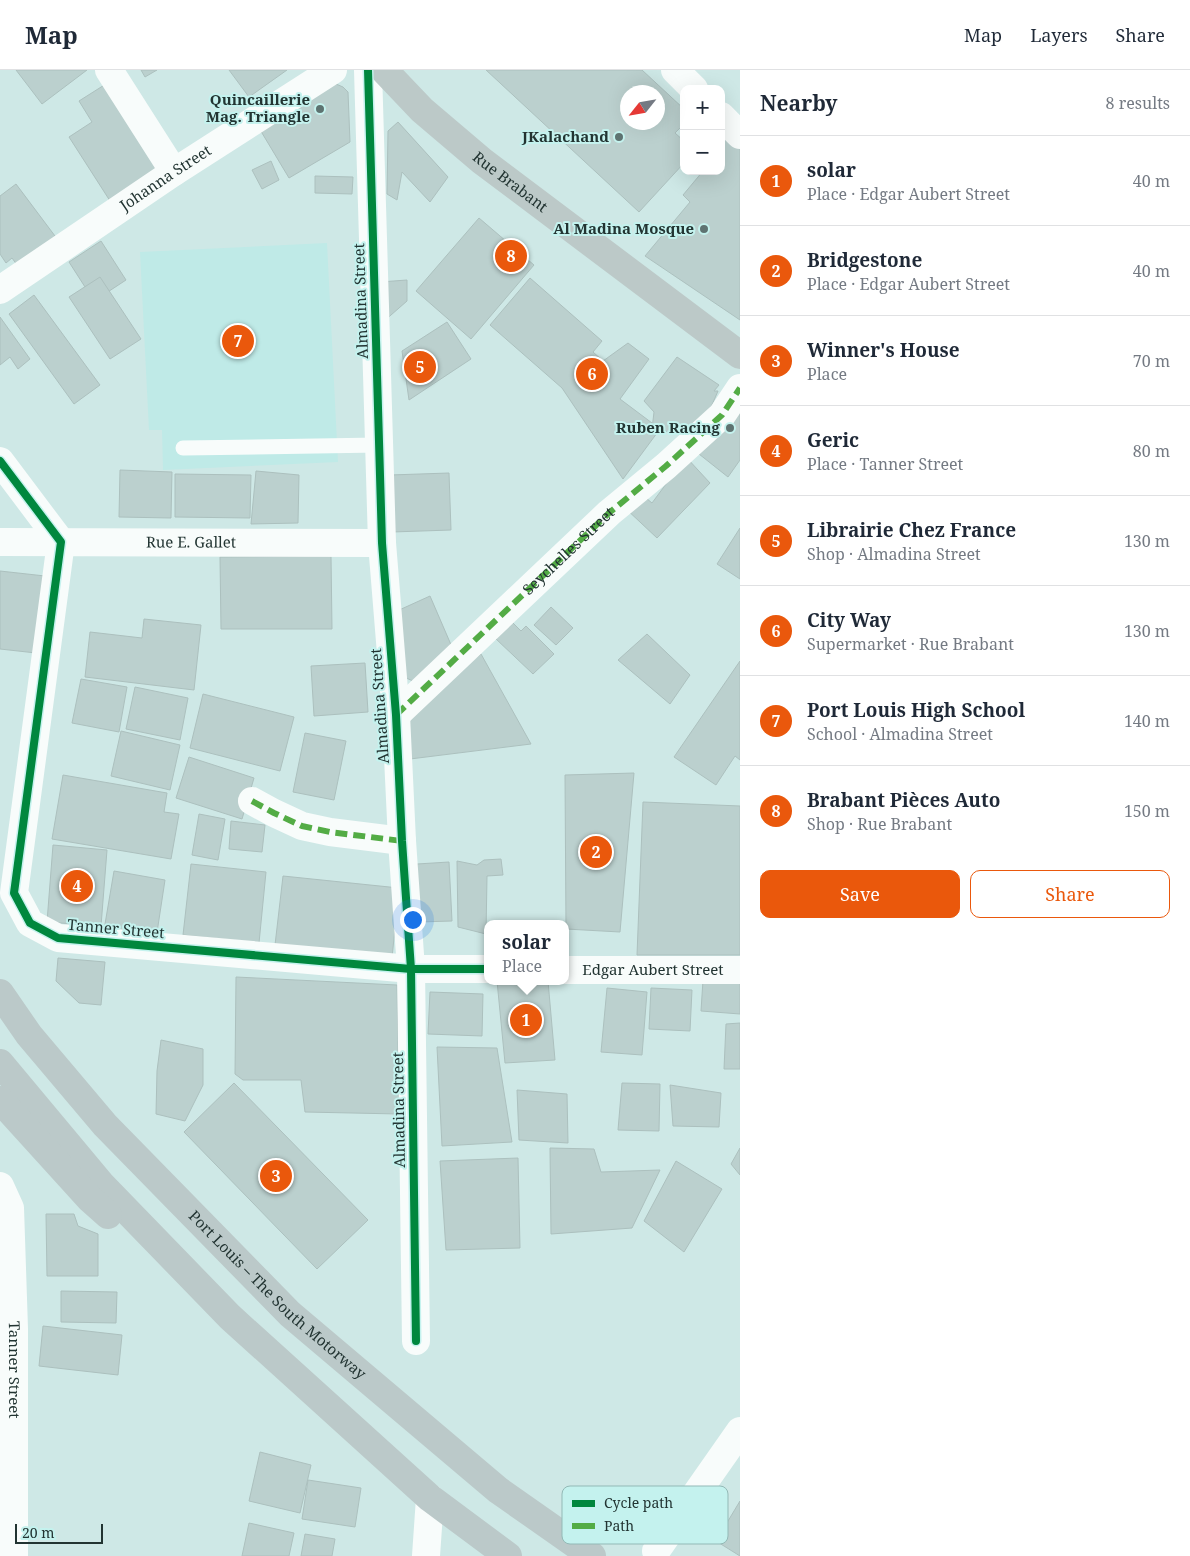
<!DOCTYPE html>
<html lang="en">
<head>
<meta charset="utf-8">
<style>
	body { margin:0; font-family:"Noto Serif",serif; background:#f6f6f7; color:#1f2937 }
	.controls { position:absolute; right:15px; top:15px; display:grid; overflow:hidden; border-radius:10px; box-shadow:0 5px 20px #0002 }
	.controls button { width:45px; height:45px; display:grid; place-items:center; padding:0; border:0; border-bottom:1px solid #e0e1e3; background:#fff; color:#1f2937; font:25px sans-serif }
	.compass { position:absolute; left:620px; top:15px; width:45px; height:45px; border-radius:50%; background:#fff; box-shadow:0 5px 20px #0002; rotate:239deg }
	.scale { position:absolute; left:15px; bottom:12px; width:88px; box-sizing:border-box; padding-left:5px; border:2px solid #223432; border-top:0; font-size:14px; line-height:18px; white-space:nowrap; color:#223432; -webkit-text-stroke:4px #c4f2ee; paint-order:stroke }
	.you { position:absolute; left:412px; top:849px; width:18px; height:18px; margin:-12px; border:4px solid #fff; border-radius:50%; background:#1a73e8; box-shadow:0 0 0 8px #1a73e833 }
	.badge { display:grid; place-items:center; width:32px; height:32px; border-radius:50%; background:#ea580c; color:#fff; font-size:16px; font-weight:700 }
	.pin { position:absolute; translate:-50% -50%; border:2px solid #fff; box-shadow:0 1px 5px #0006 }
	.popup { position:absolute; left:484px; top:850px; width:85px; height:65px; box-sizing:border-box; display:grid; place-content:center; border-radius:10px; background:#fff; filter:drop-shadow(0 1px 4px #0005); font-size:16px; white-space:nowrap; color:#747a83 }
	.popup b { font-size:19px; color:#1f2937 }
	.popup::after { content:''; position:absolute; left:50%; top:100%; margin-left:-10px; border:10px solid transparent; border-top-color:#fff }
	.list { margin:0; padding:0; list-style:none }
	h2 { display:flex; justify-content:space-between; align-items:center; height:65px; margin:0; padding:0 20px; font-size:21px }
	h2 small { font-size:16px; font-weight:400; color:#747a83 }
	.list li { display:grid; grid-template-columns:32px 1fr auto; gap:15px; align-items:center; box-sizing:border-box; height:90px; padding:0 20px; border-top:1px solid #e0e1e3 }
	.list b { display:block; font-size:19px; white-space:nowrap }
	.list p { margin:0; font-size:16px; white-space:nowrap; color:#747a83 }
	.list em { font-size:16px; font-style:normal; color:#747a83 }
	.actions { display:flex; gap:10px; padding:15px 20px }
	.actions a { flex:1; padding:11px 0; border:1px solid #ea580c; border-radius:10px; text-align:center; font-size:18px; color:#ea580c }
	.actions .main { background:#ea580c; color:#fff }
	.map { position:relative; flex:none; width:740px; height:1486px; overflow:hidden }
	header { display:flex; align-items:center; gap:30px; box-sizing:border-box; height:70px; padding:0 25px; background:#fff; border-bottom:1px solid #e0e1e3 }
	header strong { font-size:24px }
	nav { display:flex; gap:28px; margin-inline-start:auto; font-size:18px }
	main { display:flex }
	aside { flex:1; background:#fff }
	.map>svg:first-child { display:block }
	.built { fill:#bfeae7 }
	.building { fill:#bbd0ce; stroke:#acc0be; fill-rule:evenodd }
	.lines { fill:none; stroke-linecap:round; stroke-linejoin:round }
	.service { stroke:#f8fcfb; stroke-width:15 }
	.minor { stroke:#f8fcfb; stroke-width:28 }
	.tertiary { stroke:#f8fcfb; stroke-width:28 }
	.primary { stroke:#bcc9c8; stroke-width:28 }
	.trunk { stroke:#bbc9c9; stroke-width:28 }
	.quiet { stroke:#53ac45; stroke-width:6; stroke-dasharray:12 6; stroke-linecap:butt }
	.cycleway-casing { stroke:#c4f2ee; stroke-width:11 }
	.cycleway { stroke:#00873e; stroke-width:8 }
	.poi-dot { fill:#5e7371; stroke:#c4f2ee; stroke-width:2 }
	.labels { text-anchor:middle; stroke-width:4; stroke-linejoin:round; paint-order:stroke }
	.poi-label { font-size:15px; font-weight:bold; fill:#223432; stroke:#c4f2ee; text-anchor:end }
	.street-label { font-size:15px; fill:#223432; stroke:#c4f2ee }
	.key { fill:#c4f2ee; stroke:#93b9b6; stroke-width:1 }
	.key-label { font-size:14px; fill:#223432 }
</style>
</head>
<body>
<header>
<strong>Map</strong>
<nav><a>Map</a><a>Layers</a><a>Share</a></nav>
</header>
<main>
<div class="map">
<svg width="740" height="1486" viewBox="0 0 740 1486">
	<rect width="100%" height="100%" fill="#cee8e6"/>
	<!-- built -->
	<polygon class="built" points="327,173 338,392 163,400 162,360 149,360 140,182"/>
	<!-- building -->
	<g class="building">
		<polygon points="16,0 87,0 42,34"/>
		<polygon points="141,0 157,0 145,7"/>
		<polygon points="229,0 287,0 249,27"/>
		<path d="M486 0H642L684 39V54L675 63 684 71V93L639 142ZM628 22H658V52H628Z"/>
		<polygon points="109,12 165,100 112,134 69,67 92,52 79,31"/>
		<polygon points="336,14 343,17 348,22 350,72 289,108 259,58 329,16"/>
		<polygon points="398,52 448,107 430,132 402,102 397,130 387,124 388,61"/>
		<polygon points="721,61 740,78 740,250 645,186 690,132 683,125 703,101 721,101"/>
		<polygon points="271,91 279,110 262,119 252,100"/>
		<polygon points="315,106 353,107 352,124 315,123"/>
		<polygon points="16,114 61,174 23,203 12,188 6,193 0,184 0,126"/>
		<polygon points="479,148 534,195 471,269 416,221"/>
		<polygon points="101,171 126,210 94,231 69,192"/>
		<polygon points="100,207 141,269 110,289 69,227"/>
		<polygon points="530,208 602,271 593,282 603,291 628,273 649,289 620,329 660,359 623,409 562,318 490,255"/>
		<polygon points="407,210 407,231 383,252 380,212"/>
		<polygon points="34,225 100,315 74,334 9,244"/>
		<polygon points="0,247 30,289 18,299 10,287 0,295"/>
		<polygon points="447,252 471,289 409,330 402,281"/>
		<polygon points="677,287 719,315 714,321 718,321 708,344 683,364 652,359 654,342 644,331"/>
		<polygon points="740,332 740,390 728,407 699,384"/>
		<polygon points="686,387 710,413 657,468 624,437 640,423 652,433"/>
		<polygon points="120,400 172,402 171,448 119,447"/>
		<polygon points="256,401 299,405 298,453 251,454"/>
		<polygon points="449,403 451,460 392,462 390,405"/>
		<polygon points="175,404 251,405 250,448 175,447"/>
		<polygon points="740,458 740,509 717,494"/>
		<polygon points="331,486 332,559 221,559 220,487"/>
		<polygon points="0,501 45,506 36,583 0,579"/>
		<polygon points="430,526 452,577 413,611 397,604 397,541"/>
		<polygon points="551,537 573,558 556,575 534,555"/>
		<polygon points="144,549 201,555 194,620 85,607 90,562 142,568"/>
		<polygon points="511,551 521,561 526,556 554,584 533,604 496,569"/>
		<polygon points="647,564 690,605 670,634 618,590"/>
		<polygon points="481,584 531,674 410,689 405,640"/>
		<polygon points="740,591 740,690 735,686 716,715 674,687"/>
		<polygon points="365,593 368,642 314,646 311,596"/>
		<polygon points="81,609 127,617 119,662 72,653"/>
		<polygon points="135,617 188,628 180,670 126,659"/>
		<polygon points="203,624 294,647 280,701 190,678"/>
		<polygon points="121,661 180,675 170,720 111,706"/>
		<polygon points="305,663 346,671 334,730 293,722"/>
		<polygon points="189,687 254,708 242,749 176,728"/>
		<polygon points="634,703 620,862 566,859 565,705"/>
		<polygon points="63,705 167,723 164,742 179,744 171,789 52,769"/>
		<polygon points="643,732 740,736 740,885 637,885"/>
		<polygon points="199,744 225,749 218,790 192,785"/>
		<polygon points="231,751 265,755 262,782 229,779"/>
		<polygon points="53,775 107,780 101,856 47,852"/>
		<polygon points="501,789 503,805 487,806 486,864 458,857 457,791 477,795 484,790"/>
		<polygon points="449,792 452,851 419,852 417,794"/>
		<polygon points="191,794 266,802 259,873 183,865"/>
		<polygon points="114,801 165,810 156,869 104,860"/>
		<polygon points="283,806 399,818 392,888 275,875"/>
		<polygon points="58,888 105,892 101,935 79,933 56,911"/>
		<polygon points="236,907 397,915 399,1044 305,1042 301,1010 243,1010 235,1004"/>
		<polygon points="703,910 740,912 740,944 701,941"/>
		<polygon points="497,911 548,911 555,990 505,993"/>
		<polygon points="607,918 647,922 642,985 601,982"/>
		<polygon points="651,918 692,920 690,961 649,959"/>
		<polygon points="430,922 483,924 482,966 428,964"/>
		<polygon points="740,953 740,999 724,999 726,954"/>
		<polygon points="161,970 203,979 203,1015 185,1051 156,1044 157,1001"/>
		<polygon points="437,977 497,978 512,1072 442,1076"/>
		<polygon points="234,1013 368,1150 317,1199 184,1062"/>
		<polygon points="622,1013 660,1014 659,1061 618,1060"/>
		<polygon points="670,1015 721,1023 719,1057 673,1056"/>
		<polygon points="517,1020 567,1024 568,1073 519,1070"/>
		<polygon points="550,1078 594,1079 601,1102 660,1100 632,1158 551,1164"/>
		<polygon points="740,1078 740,1105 731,1094"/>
		<polygon points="518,1088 520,1178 446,1180 440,1091"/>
		<polygon points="676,1091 722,1119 684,1182 644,1151"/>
		<polygon points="46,1144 74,1144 78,1156 98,1164 98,1206 47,1206"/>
		<polygon points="61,1221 117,1222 116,1253 61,1252"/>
		<polygon points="43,1256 122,1265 118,1305 39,1296"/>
		<polygon points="260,1382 311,1395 300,1443 249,1431"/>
		<polygon points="308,1410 361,1418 355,1457 302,1449"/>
		<polygon points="740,1431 740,1486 716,1471"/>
		<polygon points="249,1453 294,1463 289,1486 242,1486"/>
		<polygon points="305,1464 335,1469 332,1486 301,1486"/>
	</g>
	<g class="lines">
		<!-- service -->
		<polyline class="service" points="183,378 379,375"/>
		<!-- minor -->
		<g class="minor">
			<polyline points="109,0 174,102"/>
			<polyline points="368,0 382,473 396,645 402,771 411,899 416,1271"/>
			<polyline points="675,0 694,19"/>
			<polyline points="721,46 740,65"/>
			<polyline points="0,391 61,472 14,823 30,853 58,868 411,899 487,899"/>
			<path id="s1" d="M0 472 382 473"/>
			<path id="s2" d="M396 645 609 443 666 396 722 345 740 318"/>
			<polyline points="252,731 274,743 302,756 330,762 402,771"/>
			<path id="s3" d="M565 900H740"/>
			<path id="s4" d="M0 1116 10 1138 14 1259V1486"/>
			<polyline points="656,1481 740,1361"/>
			<polyline points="426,1486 430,1428"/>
		</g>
		<!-- tertiary -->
		<path class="tertiary" id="s5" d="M0 220 174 102 333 0"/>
		<!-- primary -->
		<path class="primary" id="s6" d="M384 0 422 40 482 91 740 285"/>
		<!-- trunk -->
		<g class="trunk">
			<path id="s7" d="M0 923 29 965 105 1055 290 1244 498 1420 592 1486"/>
			<polyline points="0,993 101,1114 230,1247 430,1428 508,1486"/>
			<polyline points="0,1030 90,1129 108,1145"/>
		</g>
		<!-- quiet -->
		<g class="quiet">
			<polyline points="396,645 609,443 666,396 722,345 740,318"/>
			<polyline points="252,731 274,743 302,756 330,762 402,771"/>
		</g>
		<defs>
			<g id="cycleway">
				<polyline points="368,0 382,473 396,645 402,771 411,899 416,1271"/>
				<polyline points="0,391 61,472 14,823 30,853 58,868 411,899 487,899"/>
			</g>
		</defs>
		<!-- cycleway casing -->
		<use href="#cycleway" class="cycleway-casing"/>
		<!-- cycleway -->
		<use href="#cycleway" class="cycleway"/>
	</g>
	<!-- markers -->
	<g class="poi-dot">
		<circle cx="320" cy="39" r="5"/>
		<circle cx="619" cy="67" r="5"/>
		<circle cx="704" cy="159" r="5"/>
		<circle cx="730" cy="358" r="5"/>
	</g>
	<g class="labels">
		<!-- poi labels -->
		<g class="poi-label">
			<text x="310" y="35">Quincaillerie<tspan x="310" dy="17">Mag. Triangle</tspan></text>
			<text x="609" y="72">JKalachand</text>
			<text x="694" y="164">Al Madina Mosque</text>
			<text x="720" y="363">Ruben Racing</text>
		</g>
		<!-- street labels -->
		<g class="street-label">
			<text dy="5" stroke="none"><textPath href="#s5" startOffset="200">Johanna Street</textPath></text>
			<text dy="5" stroke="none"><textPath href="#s6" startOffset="169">Rue Brabant</textPath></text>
			<text transform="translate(361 231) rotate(-92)" y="5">Almadina Street</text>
			<text dy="5" stroke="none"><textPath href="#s1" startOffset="191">Rue E. Gallet</textPath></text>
			<text dy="5" stroke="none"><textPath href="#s2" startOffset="238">Seychelles Street</textPath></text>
			<text transform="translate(380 636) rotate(-94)" y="5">Almadina Street</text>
			<text transform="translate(116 859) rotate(5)" y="5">Tanner Street</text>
			<text dy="5" stroke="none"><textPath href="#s3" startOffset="88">Edgar Aubert Street</textPath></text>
			<text transform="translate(399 1040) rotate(-91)" y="5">Almadina Street</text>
			<text dy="5" stroke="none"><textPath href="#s7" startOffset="411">Port Louis – The South Motorway</textPath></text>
			<text dy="5" stroke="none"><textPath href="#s4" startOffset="186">Tanner Street</textPath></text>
		</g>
	</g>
	<!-- legend -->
	<rect x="562" y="1416" width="166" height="58" rx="8" class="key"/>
	<rect x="572" y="1430" width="23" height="7" fill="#00873e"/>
	<rect x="572" y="1453" width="23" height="6" fill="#53ac45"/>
	<g class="key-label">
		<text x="604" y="1438">Cycle path</text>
		<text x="604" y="1461">Path</text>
	</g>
</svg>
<div class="controls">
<button>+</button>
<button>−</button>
</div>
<svg class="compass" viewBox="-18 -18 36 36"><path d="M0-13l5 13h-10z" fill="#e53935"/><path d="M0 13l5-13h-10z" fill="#747a83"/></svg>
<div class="scale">20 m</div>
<div class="you"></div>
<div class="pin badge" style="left:526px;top:950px">1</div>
<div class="popup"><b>solar</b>Place</div>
<div class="pin badge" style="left:596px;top:782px">2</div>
<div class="pin badge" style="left:276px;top:1106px">3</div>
<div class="pin badge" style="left:77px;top:816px">4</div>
<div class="pin badge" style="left:420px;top:297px">5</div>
<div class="pin badge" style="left:592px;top:304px">6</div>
<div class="pin badge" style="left:238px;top:271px">7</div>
<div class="pin badge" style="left:511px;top:186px">8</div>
</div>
<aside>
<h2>Nearby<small>8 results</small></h2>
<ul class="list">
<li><span class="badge">1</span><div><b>solar</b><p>Place · Edgar Aubert Street</p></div><em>40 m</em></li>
<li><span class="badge">2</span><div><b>Bridgestone</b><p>Place · Edgar Aubert Street</p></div><em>40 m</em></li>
<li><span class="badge">3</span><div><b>Winner's House</b><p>Place</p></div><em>70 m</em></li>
<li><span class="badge">4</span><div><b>Geric</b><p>Place · Tanner Street</p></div><em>80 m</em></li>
<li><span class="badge">5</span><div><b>Librairie Chez France</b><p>Shop · Almadina Street</p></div><em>130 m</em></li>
<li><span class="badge">6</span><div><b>City Way</b><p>Supermarket · Rue Brabant</p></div><em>130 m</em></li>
<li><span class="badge">7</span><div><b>Port Louis High School</b><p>School · Almadina Street</p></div><em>140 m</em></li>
<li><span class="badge">8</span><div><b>Brabant Pièces Auto</b><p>Shop · Rue Brabant</p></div><em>150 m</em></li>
</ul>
<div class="actions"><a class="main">Save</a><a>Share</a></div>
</aside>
</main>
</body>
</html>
